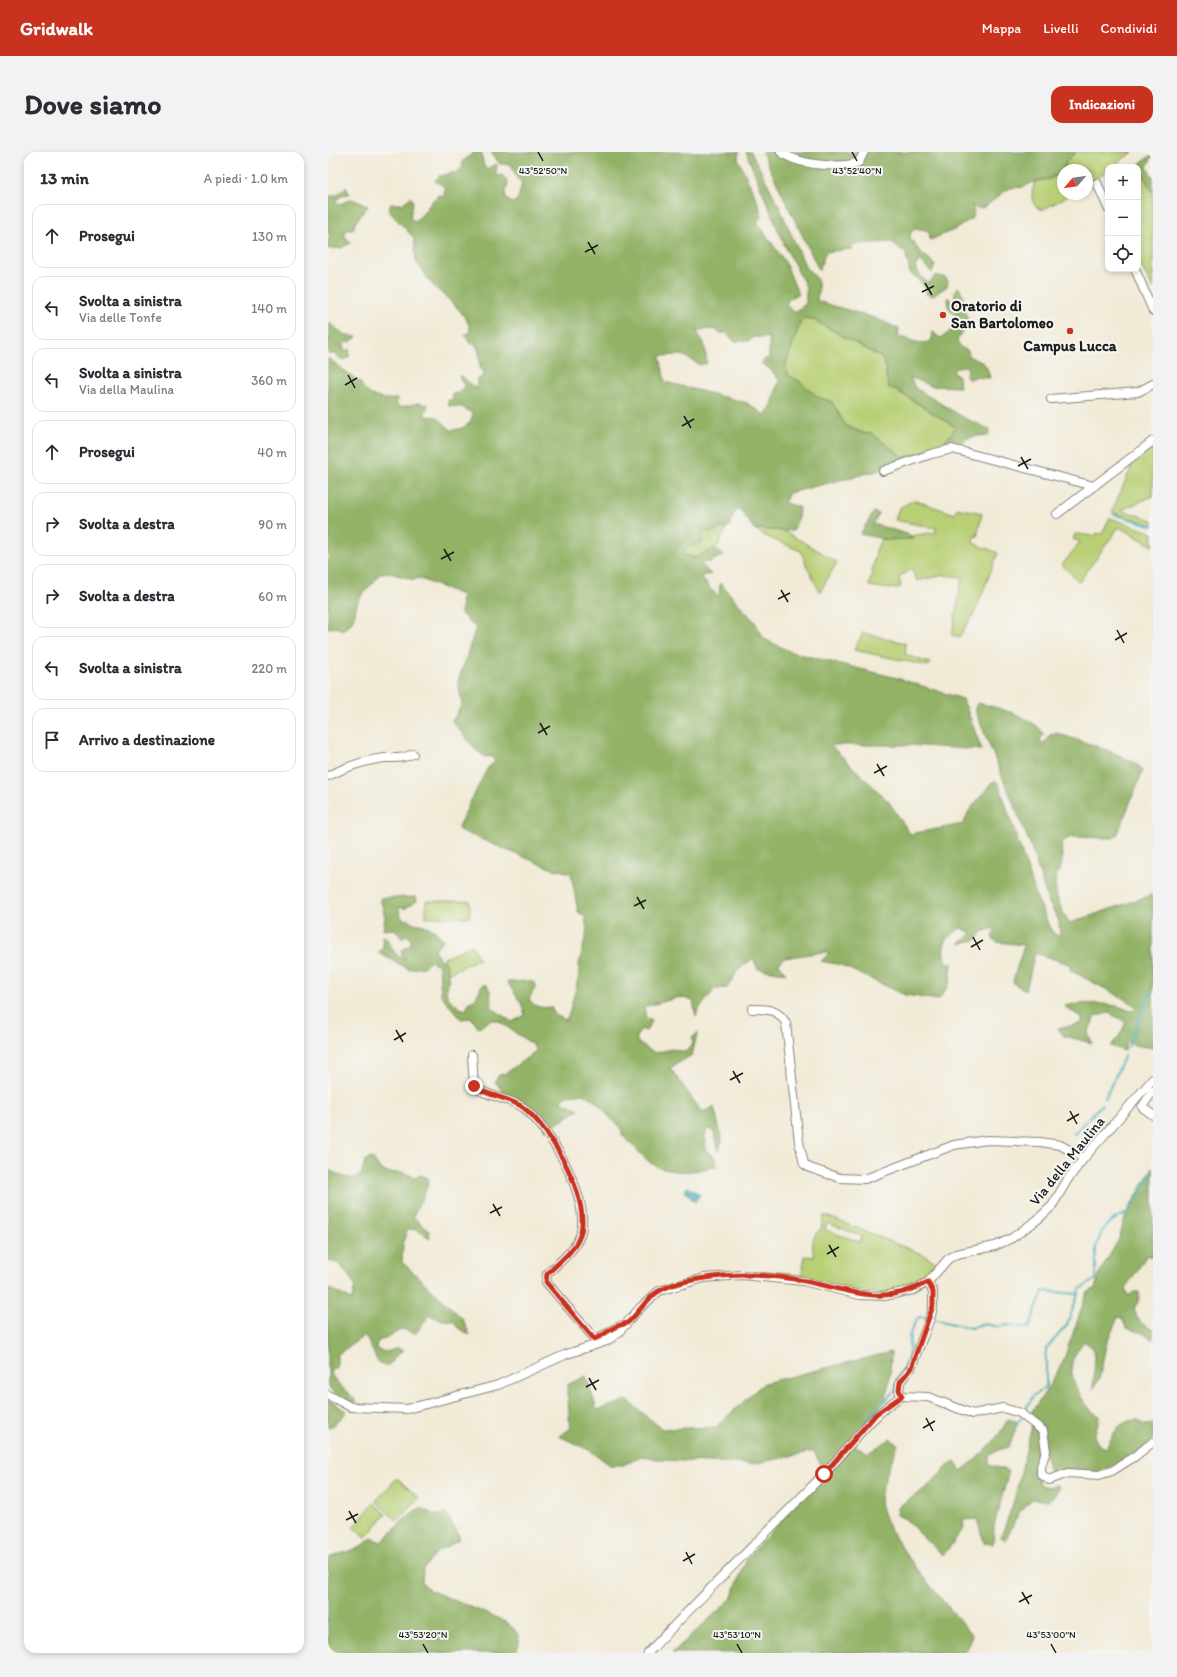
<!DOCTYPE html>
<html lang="it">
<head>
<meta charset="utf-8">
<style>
	body { margin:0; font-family:Itim,sans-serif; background:#f2f2f3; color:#2b2b33 }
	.controls { position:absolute; right:12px; top:12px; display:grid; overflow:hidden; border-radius:8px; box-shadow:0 2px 6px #0003 }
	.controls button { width:36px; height:36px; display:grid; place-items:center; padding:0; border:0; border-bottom:1px solid #e1e1e2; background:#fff; color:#2b2b33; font:20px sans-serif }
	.compass { position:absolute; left:729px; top:12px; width:36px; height:36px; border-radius:50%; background:#fff; box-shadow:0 2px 6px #0003; rotate:241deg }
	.stop { position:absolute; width:12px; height:12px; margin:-9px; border:3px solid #c8321e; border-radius:50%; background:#fff }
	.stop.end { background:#c8321e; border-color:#fff; box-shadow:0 1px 4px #0008 }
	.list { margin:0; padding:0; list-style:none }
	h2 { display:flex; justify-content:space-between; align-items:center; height:52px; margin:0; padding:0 16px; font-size:17px }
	h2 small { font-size:13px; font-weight:400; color:#7c7c81 }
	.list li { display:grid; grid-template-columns:26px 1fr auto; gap:12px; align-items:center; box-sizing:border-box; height:64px; margin:0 8px 8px; padding:0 8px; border:1px solid #e1e1e2; border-radius:12px }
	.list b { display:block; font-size:15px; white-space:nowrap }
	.list p { margin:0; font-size:13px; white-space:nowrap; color:#7c7c81 }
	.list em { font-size:13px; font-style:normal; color:#7c7c81 }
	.icon { flex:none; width:22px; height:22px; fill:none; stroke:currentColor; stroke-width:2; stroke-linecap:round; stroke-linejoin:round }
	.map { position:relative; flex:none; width:825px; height:1501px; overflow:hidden; border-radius:12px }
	header { display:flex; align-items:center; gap:24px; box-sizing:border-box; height:56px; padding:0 20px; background:#c8321e; color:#fff }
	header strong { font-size:19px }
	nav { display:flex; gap:22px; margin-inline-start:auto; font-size:14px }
	.intro { display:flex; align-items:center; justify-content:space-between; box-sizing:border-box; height:96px; padding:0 24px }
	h1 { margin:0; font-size:28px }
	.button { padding:10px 18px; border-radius:12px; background:#c8321e; color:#fff; font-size:14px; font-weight:700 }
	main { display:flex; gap:24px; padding:0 24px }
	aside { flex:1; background:#fff; border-radius:12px; box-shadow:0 2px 6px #0003 }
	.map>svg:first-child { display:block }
	.green { fill:#b8cf74; stroke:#6a7648; fill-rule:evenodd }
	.forest { fill:#92b266; stroke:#576741; fill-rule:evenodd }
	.water { fill:#41afbe; stroke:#2e666d }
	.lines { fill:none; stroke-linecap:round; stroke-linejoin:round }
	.stream { stroke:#41afbe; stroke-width:2 }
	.minor-casing { stroke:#868379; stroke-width:10 }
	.minor { stroke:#fff; stroke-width:8 }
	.route { stroke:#c8321e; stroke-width:5 }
	.ticks { fill:none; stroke:#1c1c1c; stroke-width:1.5 }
	.poi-dot { fill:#c8321e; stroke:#f6f6f2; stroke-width:1.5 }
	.labels { text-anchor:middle; stroke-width:4; stroke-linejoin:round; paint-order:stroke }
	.poi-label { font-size:15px; font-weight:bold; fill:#1c1c1c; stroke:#f6f6f2; text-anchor:start }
	.street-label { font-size:15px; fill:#1c1c1c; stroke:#f6f6f2 }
	.ticks-label { font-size:10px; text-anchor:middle; fill:#1c1c1c; stroke:#f6f6f2; stroke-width:4; stroke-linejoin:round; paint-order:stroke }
</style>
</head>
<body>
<header>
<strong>Gridwalk</strong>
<nav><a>Mappa</a><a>Livelli</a><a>Condividi</a></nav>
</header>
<div class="intro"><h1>Dove siamo</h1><a class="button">Indicazioni</a></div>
<main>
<aside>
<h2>13 min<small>A piedi · 1.0 km</small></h2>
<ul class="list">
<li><svg class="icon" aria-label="ahead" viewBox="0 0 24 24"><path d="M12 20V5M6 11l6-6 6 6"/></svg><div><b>Prosegui</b></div><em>130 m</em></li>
<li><svg class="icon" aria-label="left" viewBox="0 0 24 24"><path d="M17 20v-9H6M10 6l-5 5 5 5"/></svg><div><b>Svolta a sinistra</b><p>Via delle Tonfe</p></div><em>140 m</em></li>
<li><svg class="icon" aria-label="left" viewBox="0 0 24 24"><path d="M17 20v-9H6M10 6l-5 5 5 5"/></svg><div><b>Svolta a sinistra</b><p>Via della Maulina</p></div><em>360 m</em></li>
<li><svg class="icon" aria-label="ahead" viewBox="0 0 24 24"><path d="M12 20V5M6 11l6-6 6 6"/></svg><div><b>Prosegui</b></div><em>40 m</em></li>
<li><svg class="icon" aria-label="right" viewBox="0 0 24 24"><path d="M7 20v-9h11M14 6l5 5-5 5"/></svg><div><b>Svolta a destra</b></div><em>90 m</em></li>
<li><svg class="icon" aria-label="right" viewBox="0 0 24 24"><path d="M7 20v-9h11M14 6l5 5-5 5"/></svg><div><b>Svolta a destra</b></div><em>60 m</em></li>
<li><svg class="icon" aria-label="left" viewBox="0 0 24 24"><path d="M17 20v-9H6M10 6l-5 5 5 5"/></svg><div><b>Svolta a sinistra</b></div><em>220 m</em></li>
<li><svg class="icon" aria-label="arrive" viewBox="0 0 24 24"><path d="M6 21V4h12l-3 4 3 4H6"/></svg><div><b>Arrivo a destinazione</b></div></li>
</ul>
</aside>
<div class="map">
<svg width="825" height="1501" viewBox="0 0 825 1501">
	<rect width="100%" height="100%" fill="#f6f6f2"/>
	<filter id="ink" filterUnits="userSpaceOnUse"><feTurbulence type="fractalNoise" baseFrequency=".025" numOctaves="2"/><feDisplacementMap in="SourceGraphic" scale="8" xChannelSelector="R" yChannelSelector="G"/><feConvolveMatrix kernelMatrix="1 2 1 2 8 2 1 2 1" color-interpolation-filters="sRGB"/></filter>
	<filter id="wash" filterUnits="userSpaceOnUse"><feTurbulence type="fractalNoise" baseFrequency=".012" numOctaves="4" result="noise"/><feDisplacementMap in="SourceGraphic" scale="16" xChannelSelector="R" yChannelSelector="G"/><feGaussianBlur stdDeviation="0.9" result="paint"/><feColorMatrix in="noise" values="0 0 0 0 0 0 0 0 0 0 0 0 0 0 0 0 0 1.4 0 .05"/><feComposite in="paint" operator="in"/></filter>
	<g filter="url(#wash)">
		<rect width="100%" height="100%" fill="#f1ead6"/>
		<!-- green -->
		<g class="green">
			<polygon points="748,0 805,0 784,15 780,15 780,18 759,33 759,18 736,18 738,10"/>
			<polygon points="814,10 816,25 825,41 825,137 815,117 810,115 810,15 806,15"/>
			<path d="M735 20V42H744L714 58C701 53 703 41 707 30L721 27Z"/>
			<path d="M477 166 484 167 554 206 557 211 558 227 572 241 628 275C619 293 594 303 575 305L543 281 538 282 518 274 504 250 490 245 471 229 460 223 458 212 472 171Z"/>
			<polygon points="825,293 825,344 793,358 825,368 825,373 787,361 784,359 803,316 800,314"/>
			<polygon points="586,348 627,362 629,356 654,361 649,385 646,384 645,391 670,401 646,462 631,485 624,483 634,425 615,423 589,429 584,417 571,425 573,435 562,437 541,434 548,399 553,387 560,388 584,386 582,384 608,380 608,376 567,368 571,356"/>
			<polygon points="782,366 825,381 825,394 791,375 751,430 734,413 752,390 745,387 747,382 767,384 769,381 774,382"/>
			<polygon points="399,375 390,394 368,406 354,402 360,395 374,391 375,381"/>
			<polygon points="426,377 456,379 509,410 492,440 480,417 473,399 441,386"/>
			<polygon points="535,481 577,491 578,503 602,511 600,514 526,498"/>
			<rect x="98" y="749" width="44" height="16"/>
			<polygon points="144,793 151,807 121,821 114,807"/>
			<path d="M496 1063 594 1102 610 1111C603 1120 597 1131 586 1136 552 1149 507 1134 473 1127L477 1104 486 1105C484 1095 483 1084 493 1077ZM499 1071 534 1084 532 1090 497 1078Z"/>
			<polygon points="69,1326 91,1346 69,1369 48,1349"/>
			<polygon points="46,1351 58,1362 38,1385 25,1375"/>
		</g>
		<!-- forest -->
		<g class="forest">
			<path d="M147 0 154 1 155 12 158 17 169 12 168 24 174 23 180 31 177 43 179 48 185 51 190 47 194 31 189 26 183 12H172L163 0H411L410 7 431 53 434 65 429 70 457 110 470 142 460 148 458 153 466 160 478 152V135L456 92 418 0H423L451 54 478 116C493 128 491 132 489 149L547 166 571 177 570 184C582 187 593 195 604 188V179L612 186C620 183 627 175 631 167L620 155V145L626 153 627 140 630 135 635 142 637 161 640 167 639 172 629 188 631 194 640 199 641 204C655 213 657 206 662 226L646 225 641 228 638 224 640 215 634 214 626 217 625 221 630 224 632 235 603 234 582 225 587 236 638 267 662 277 660 284C647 283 638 285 629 294L560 316 461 341 456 351 471 355 470 365 465 379 426 377 411 356 405 363 402 374 375 381 374 391 360 395 354 402 368 406 386 396 395 403 382 410 372 411 383 422 373 424 382 437 391 445 392 431 427 470 436 487 463 500 569 526 635 547 654 598 581 593H502L561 650 582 682 635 672 641 659 664 630 668 629 671 633 710 749C717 760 718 772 726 782L732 784 731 769 720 749 703 694 649 563 647 557 649 551C666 554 709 566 716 583L712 587 715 592 722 583 728 581C748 588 803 603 815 618L789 683 785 686 743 685 734 690C732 698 736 706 733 715 733 716 730 719 730 720 723 737 732 758 742 771L823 743 825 748V896L806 893 798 890 797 899 782 894 791 885 798 870 781 861 767 864 760 881 764 891 736 884 730 877 751 872 755 867C749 861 742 860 736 854 754 850 786 850 802 859L809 856 802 850 742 818 744 813 707 801 698 838 686 832 685 829 696 793 669 790 664 786 667 776 653 780 650 787 631 792 644 781 633 776C618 785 612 793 618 811H624L622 831 611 848 577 843 513 813 493 809 501 801 495 800 456 806 451 812 458 821 430 817 425 806 410 818 399 836 387 837 370 858 368 865 365 849 352 845 316 855 318 866 324 869 318 879 313 877 308 885 310 891 326 901 344 897 357 900 365 892 364 886 370 880 364 903 342 916 374 960 386 955 394 987 391 999 386 980 379 976 377 986 378 998 388 1007 389 1014C365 1020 342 1024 321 1010L295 984 292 974C271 960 265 930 233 947L237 951 251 957 218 979C207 957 203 951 179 946L167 929 171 923 177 922 208 899 204 892 169 868H163L150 876 144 866 133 867 113 843 111 813 103 809 95 815 81 817 50 801 55 796 54 784 60 786C63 795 67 806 78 807L75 805 73 799 83 792V786L78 783 74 787 67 777 55 778 57 765 52 746 88 745 89 749 76 757 70 755 74 767 82 768 84 772C96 770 109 778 115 788L106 799 112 808 118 812 121 829 118 840 120 846 132 856 138 858 141 850 147 848 154 833H159L162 839 164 856 184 870 197 863 193 851 179 830 202 829 207 831V836L201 847C207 856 213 856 223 855L227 863 238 868 242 859 251 823V812L259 779 257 764 250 760 243 721 222 716 131 678 130 675 159 617 167 609 163 604 157 605 148 598 124 569 134 553 130 529 148 476 133 462 134 443 90 426 86 428 59 420 50 423C46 433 37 437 32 446 24 458 31 469 14 478L8 475 0 476V206L33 231C38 246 57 248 70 247L68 250 71 256 90 251 100 253 96 264 109 265 123 278C134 278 144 273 145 262L134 255 121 254 120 248H125L124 242 130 241 137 235 131 225 133 223 149 238V227L155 225 156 221 152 217C151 207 153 202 148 193L142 191 137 183 142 180C143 162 113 143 102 130 97 123 94 116 88 110L86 86 60 58 63 52H74L83 45 85 50 82 65 86 69C99 62 99 51 112 42L115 47 117 35 107 29 111 24 129 20 134 16 135 9ZM477 166 484 167 554 206C560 215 557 226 561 236L567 237 627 275C621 293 594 303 575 305L543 281 538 282 518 274 504 250 490 245 471 229 460 223 458 212 472 171ZM387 177 392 181H399L406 189H421L426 185 441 186V207H437L433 211 442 217 451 228 444 253 437 263 419 251 337 230 332 204 355 203 372 213 379 211 376 191 368 178Z"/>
			<path d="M434 0H748L738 10 735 20 721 27 710 28 695 35 681 36 657 55 649 57 644 53 646 60 644 66 628 77 602 88 601 79 588 76 582 81 583 89 586 90C590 102 600 104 607 113L604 121 592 108 587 115 595 127 601 131 608 123 618 126 620 129 619 134 605 144 598 142 599 138 590 127 582 121 577 98H573L564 90 525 92 524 97 498 100 491 118Z"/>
			<path d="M825 2 819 15 825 26V41C819 31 814 22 814 10Z"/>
			<polygon points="18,35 21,42 15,43 7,49 12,52 24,47 40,54 27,71 26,76 18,78 17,84 23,91 13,96 0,97 0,88 2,84 0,81 0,45 9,43"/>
			<polygon points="1,171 17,183 29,185 22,190 16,190 15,198 22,198 21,205 15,208 7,202 0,202"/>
			<polygon points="546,360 551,362 545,372 579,382 585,387 560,388 532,382"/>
			<path d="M44 1006C47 1010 50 1016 54 1018 64 1025 71 1015 87 1026L93 1023 100 1026C100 1042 90 1050 85 1065L101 1079 102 1086 89 1078 80 1077 75 1090 74 1110 134 1166 142 1183 130 1176 125 1169 110 1167 104 1164 97 1165 99 1167 87 1182 75 1177 49 1190 48 1197C56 1201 61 1200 69 1196L75 1199 69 1203 60 1214 50 1210 37 1183 9 1203V1216L2 1217C5 1233 21 1238 29 1251L15 1248 0 1236V1136L24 1148 27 1133 12 1112 0 1108V1018C12 1022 22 1031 33 1023L37 1008Z"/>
			<path d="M825 1015V1106L819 1103 798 1136 800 1144 806 1140H811V1149L806 1156C809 1169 813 1173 825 1177V1188L815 1181 798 1176 794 1166 790 1165 778 1193 771 1227 765 1237 767 1205 765 1196 756 1189C752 1195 745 1204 744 1211 740 1226 758 1260 772 1264L766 1284 770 1292 778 1296C787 1280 789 1269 810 1268L816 1273 825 1272V1288L811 1299 773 1320 722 1319C713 1303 721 1287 713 1271L702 1267 704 1259 718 1239 735 1210 759 1141 767 1136 772 1120 791 1087 798 1062Z"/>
			<path d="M563 1200 562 1226 557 1249 523 1291 540 1301 562 1287 570 1292C565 1305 553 1334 552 1347 551 1380 622 1456 644 1483L638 1500 344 1501 403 1447 419 1407 496 1320 486 1299 425 1312 334 1308 316 1304 295 1313H282L263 1299 231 1284 242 1277 239 1233 258 1224 269 1258 299 1248 334 1277 388 1275 436 1231Z"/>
			<polygon points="0,1247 19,1260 6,1273 0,1275"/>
			<path d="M680 1267 690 1270 681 1295 670 1298 661 1304V1313L681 1319 666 1374 665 1392 656 1391 649 1367 635 1368 636 1376 621 1396 614 1403 577 1367 569 1363 570 1355 598 1336 623 1311 627 1309 633 1319C653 1304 668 1290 680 1267Z"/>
			<path d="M704 1273C717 1279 703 1317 712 1333L720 1335 729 1333 731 1335 727 1343 720 1349 704 1347 690 1362 678 1388 673 1385 686 1349Z"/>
			<path d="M92 1356 107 1363 118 1362 131 1383V1388L109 1400 95 1417 94 1430 101 1438 174 1468C187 1475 198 1488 186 1501H0V1406L33 1395 43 1386 53 1390 82 1362Z"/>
		</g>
		<!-- water -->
		<polygon class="water" points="359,1035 372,1042 367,1050 363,1047 364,1045 356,1040"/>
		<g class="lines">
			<!-- stream -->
			<g class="stream">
				<polyline points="785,362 825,374"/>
				<polyline points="800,895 819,848 825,839"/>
				<polyline points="777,946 797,903"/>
				<polyline points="746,982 774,952"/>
				<polyline points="604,1167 643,1176 657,1172 671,1175 679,1173 701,1176 715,1139 750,1142"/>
				<polyline points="696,1261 705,1244 718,1235 718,1197 739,1173 752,1137 768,1127 768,1095 774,1079 785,1068 801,1060 825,1021"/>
				<path d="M536 1270 568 1238C566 1224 577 1219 580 1206 584 1185 576 1186 591 1165H600"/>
				<polyline points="687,1273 694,1265"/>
			</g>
		</g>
	</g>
	<g filter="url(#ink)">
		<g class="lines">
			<defs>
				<g id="minor">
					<path d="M453 0C470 13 512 17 531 10L536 0"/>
					<polyline points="769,31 780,56"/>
					<polyline points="807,117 825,159"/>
					<polyline points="723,247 810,240 825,232"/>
					<polyline points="555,319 603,302 624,297 766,334"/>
					<polyline points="729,362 825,289"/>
					<path d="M0 624C18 615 37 608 57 606 69 606 73 607 85 602"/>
					<path d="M424 857C439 857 450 857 458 871L471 990 476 1012 482 1016 512 1026 537 1027 626 993 659 988 712 990 732 993 756 1006"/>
					<path d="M144 903 146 934C156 944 182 946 196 956 223 978 266 1051 251 1086 245 1100 230 1111 219 1122L218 1130 267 1187C279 1183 285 1175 298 1172"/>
					<polyline points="825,939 814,955 825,963"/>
					<polyline points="600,1130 605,1140 605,1154 603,1164 583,1216 572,1230 571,1239 574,1244 600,1245 645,1262 675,1256 692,1261 715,1279 718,1299 713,1314 713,1322 721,1328 740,1321 771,1323 784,1319 806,1305 825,1290"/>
					<polyline points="0,1243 23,1255 79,1257 170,1233 239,1202 279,1189 290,1181 312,1156 331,1139 376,1126 414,1123 475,1129 532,1143 556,1144 585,1138 600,1130 620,1107 628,1102 667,1094 684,1086 709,1068 724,1054 740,1027 756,1006 825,927"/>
					<path d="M320 1501C376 1441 436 1384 493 1325 520 1298 541 1264 574 1244"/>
				</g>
			</defs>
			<!-- minor casing -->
			<use href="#minor" class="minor-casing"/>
			<!-- minor -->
			<use href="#minor" class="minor"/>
		</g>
	</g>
	<g class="lines" filter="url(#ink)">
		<!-- route -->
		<path class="route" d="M146 934C155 943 183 946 196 956 223 977 266 1051 251 1086 245 1100 230 1111 219 1122L218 1130 266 1187C275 1184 279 1179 287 1175 290 1173 295 1173 299 1171 310 1163 317 1147 331 1139 343 1132 363 1128 377 1126 409 1121 445 1123 477 1129 524 1139 554 1155 600 1130L605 1140V1154L583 1216 572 1230 571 1238 574 1244 548 1262 496 1322"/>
	</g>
	<!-- ticks -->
	<path class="ticks" d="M210 0 215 9M524 0 529 9M260 90 267 102M257 100 270 93M597 131 604 143M594 140 606 134M20 223 27 236M17 233 29 226M356 264 363 276M354 274 366 267M693 305 700 317M690 314 703 307M116 397 123 409M113 407 126 400M453 438 460 450M450 447 462 441M789 478 796 491M787 488 799 481M212 571 219 583M210 581 222 574M549 612 556 624M546 621 559 614M309 745 316 757M306 754 318 748M645 785 652 798M643 795 655 788M68 878 75 890M66 888 78 881M405 919 412 931M402 928 415 921M742 959 749 972M739 969 751 962M165 1052 172 1064M162 1061 174 1055M501 1093 508 1105M499 1102 511 1095M261 1226 268 1238M258 1235 271 1228M598 1266 605 1279M595 1276 607 1269M21 1359 28 1371M18 1368 30 1362M358 1400 364 1412M355 1409 367 1402M694 1440 701 1452M691 1450 704 1443M95 1492 100 1501M409 1492 414 1501M723 1492 728 1501"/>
	<!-- markers -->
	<g class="poi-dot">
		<circle cx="615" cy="163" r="4"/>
		<circle cx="742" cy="179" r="4"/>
	</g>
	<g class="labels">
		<!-- poi labels -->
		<g class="poi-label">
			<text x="623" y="159">Oratorio di<tspan x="623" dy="17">San Bartolomeo</tspan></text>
			<text x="742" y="199" text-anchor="middle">Campus Lucca</text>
		</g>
		<!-- street labels -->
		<g class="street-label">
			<text transform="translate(739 1009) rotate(-51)" y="5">Via della Maulina</text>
		</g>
	</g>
	<g class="ticks-label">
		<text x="215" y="22">43°52'50"N</text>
		<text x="529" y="22">43°52'40"N</text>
		<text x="95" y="1486">43°53'20"N</text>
		<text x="409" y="1486">43°53'10"N</text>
		<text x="723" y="1486">43°53'00"N</text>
	</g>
</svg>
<div class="controls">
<button>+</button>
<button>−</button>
<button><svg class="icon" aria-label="locate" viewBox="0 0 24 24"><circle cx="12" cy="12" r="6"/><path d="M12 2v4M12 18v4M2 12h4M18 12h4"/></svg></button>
</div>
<svg class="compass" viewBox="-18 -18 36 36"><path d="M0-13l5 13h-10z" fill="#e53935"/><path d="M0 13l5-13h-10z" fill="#7c7c81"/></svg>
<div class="stop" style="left:496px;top:1322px"></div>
<div class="stop end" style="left:146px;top:934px"></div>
</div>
</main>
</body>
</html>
